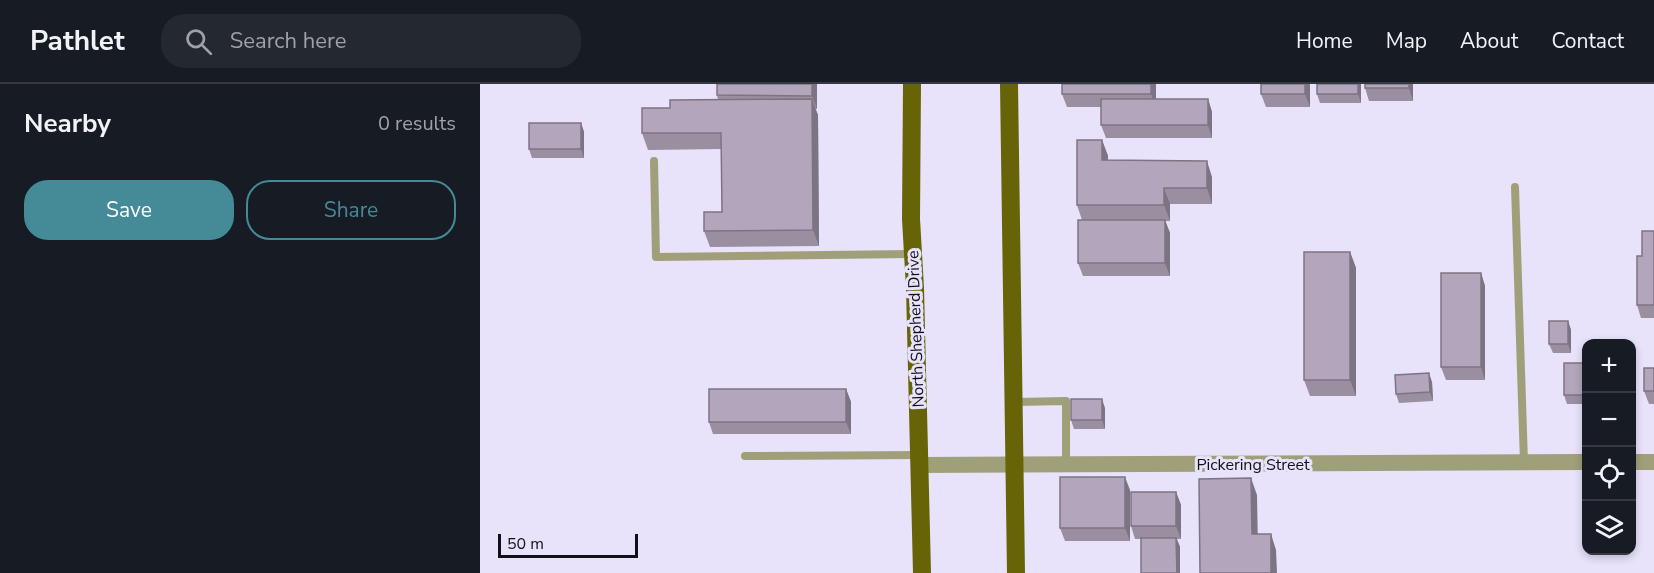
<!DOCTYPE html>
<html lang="en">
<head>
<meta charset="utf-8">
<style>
	body { margin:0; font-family:"Nunito Sans",sans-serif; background:#242831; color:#f1f3f6 }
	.controls { position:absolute; right:18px; bottom:18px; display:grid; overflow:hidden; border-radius:12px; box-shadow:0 3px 9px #0003 }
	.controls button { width:54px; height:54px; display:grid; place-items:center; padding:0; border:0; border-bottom:2px solid #363941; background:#171b24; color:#f1f3f6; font:30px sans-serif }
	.scale { position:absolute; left:18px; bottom:15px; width:140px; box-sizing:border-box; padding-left:6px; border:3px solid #110f17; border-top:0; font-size:16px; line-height:21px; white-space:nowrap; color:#110f17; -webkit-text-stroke:4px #e8e2fb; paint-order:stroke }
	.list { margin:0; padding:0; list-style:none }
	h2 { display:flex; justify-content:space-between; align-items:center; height:78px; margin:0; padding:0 24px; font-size:26px }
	h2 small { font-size:20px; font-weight:400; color:#9ea1a6 }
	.actions { display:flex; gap:12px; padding:18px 24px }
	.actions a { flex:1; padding:14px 0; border:2px solid #458a97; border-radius:24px; text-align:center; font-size:21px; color:#458a97 }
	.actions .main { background:#458a97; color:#fff }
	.icon { flex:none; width:33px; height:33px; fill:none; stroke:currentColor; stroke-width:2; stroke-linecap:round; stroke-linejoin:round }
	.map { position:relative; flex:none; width:1174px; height:489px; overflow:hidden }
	header { display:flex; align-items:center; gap:36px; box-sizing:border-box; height:84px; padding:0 30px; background:#171b24; border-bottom:2px solid #363941 }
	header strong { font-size:28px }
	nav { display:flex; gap:33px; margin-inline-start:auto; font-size:21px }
	.search { width:420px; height:54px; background:#242831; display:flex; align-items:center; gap:15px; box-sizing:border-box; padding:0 21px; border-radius:24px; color:#9ea1a6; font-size:22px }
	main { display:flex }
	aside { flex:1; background:#171b24 }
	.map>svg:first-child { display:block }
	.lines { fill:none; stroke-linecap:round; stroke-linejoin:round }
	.lane { stroke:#9fa079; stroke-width:8 }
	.street { stroke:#9fa079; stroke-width:16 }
	.primary { stroke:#666406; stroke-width:18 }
	.wall { fill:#9a8ea1 }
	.shaded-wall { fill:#7d7483 }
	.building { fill:#b3a5bb; stroke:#7d7483; stroke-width:1.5 }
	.labels { text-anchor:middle; stroke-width:6; stroke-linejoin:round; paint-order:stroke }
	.street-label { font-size:16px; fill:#110f17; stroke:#e8e2fb }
</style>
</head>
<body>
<header>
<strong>Pathlet</strong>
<div class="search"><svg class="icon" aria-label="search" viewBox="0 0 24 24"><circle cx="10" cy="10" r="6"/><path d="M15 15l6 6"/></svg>Search here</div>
<nav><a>Home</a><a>Map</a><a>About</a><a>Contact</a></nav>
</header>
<main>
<aside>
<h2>Nearby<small>0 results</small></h2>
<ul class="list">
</ul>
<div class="actions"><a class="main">Save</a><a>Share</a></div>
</aside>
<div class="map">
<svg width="1174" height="489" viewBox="0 0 1174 489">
	<rect width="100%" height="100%" fill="#e8e2fb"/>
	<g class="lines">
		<!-- lane -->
		<g class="lane">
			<polyline points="174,77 176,173 432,170"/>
			<polyline points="1035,103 1044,378"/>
			<polyline points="533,318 586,317 586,381"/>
			<polyline points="265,372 440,371"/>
		</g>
		<!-- street -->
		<g class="street">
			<polyline points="1152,378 1174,378"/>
			<polyline points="440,381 1106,378"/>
		</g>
		<!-- primary -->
		<g class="primary">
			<polyline points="432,0 431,135 435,204 442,489"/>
			<polyline points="529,0 536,489"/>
		</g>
	</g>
	<!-- wall -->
	<g class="wall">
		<polygon points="337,0 337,25 335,25 338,31 339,162 230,163 224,147 242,128 241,65 168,66 162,49 190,24 238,16 237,11"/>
		<polygon points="676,0 676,15 728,15 732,28 732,54 626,54 621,41 621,23 587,23 582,10"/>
		<polygon points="830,0 830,23 786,23 781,10"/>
		<polygon points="881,0 881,19 840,19 837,10"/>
		<polygon points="933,0 933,17 889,17 885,4"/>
		<polygon points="101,39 104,48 104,74 52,74 49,65"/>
		<polygon points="622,56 628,72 628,76 732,93 732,120 690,120 690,137 685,137 690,149 690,192 603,192 598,179 602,136 597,121"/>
		<polygon points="1174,147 1174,234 1161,234 1157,221 1162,172"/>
		<polygon points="870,168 876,184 876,312 830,312 824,296"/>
		<polygon points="1001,189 1005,202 1005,296 966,296 961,283"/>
		<polygon points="1088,237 1091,246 1091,269 1073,269 1069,260"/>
		<polygon points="1107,279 1107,320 1087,320 1084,311"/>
		<polygon points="1174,284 1174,320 1169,320 1164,307"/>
		<polygon points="952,298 953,317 919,319 916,310"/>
		<polygon points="366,305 371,318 371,350 233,350 229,338"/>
		<polygon points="625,324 625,345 594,345 591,336"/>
		<polygon points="650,406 650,457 585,457 580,444"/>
		<polygon points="696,408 701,421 701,455 697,455 700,463 661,455 655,455 651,442"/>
	</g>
	<!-- shaded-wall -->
	<g class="shaded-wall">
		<polygon points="332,0 337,0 337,25 332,12"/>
		<polygon points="671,0 676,0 676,23 671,10"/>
		<polygon points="825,0 830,0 830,23 825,10"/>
		<polygon points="878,0 881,0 881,19 878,10"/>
		<polygon points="929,0 933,0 933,17 929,4"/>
		<polygon points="332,15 338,31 339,162 333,146"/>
		<polygon points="728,15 732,28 732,54 728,41"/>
		<polygon points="101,39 104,48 104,74 101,65"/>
		<polygon points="622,56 628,72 628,92 622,76"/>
		<polygon points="727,77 732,93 732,120 727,104"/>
		<polygon points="684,104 690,120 690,137 684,121"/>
		<polygon points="685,136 690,149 690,192 685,179"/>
		<polygon points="870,168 876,184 876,312 870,296"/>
		<polygon points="1001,189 1005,202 1005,296 1001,283"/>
		<polygon points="1088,237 1091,246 1091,269 1088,260"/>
		<polygon points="949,289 952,298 953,317 950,308"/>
		<polygon points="366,305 371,318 371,350 366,338"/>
		<polygon points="622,315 625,324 625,345 622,336"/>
		<polygon points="645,393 650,406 650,457 645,444"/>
		<polygon points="771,394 777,411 778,466 772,450"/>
		<polygon points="696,408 701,421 701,455 696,442"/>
		<polygon points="791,450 796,466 797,489 791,489"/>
		<polygon points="696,454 700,463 700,489 697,489"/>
	</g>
	<!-- building -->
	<g class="building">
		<polygon points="237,0 332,0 332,12 237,11"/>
		<rect x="582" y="0" width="89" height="10"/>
		<rect x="781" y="0" width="44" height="10"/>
		<rect x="837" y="0" width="41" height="10"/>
		<rect x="885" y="0" width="44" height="4"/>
		<polygon points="332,15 333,146 224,147 224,128 242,128 241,49 162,49 162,24 190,24 190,16"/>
		<rect x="621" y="15" width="107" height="26"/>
		<rect x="49" y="39" width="52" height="26"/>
		<polygon points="597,56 622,56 622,76 727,77 727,104 684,104 684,121 597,121"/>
		<rect x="598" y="136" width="87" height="43"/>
		<polygon points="1162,147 1174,147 1174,221 1157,221 1157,172 1162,172"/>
		<rect x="824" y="168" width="46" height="128"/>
		<rect x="961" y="189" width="40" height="94"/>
		<rect x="1069" y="237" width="19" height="23"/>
		<rect x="1084" y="279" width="23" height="32"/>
		<rect x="1164" y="284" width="10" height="23"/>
		<polygon points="949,289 950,308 916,310 915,291"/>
		<rect x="229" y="305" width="137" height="33"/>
		<rect x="591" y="315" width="31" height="21"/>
		<rect x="580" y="393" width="65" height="51"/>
		<polygon points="771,394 772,450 791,450 791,489 720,489 719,395"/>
		<rect x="651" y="408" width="45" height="34"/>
		<polygon points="661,454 696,454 697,489 661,489"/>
	</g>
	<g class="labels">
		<!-- street labels -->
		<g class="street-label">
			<text transform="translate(435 245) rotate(-92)" y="6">North Shepherd Drive</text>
			<text x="773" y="386">Pickering Street</text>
		</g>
	</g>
</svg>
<div class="controls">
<button>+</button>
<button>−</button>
<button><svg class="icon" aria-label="locate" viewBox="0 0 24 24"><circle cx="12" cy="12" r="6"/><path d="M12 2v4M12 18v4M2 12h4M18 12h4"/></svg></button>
<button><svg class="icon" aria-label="layers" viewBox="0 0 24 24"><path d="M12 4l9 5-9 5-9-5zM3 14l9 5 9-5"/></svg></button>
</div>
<div class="scale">50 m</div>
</div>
</main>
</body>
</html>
